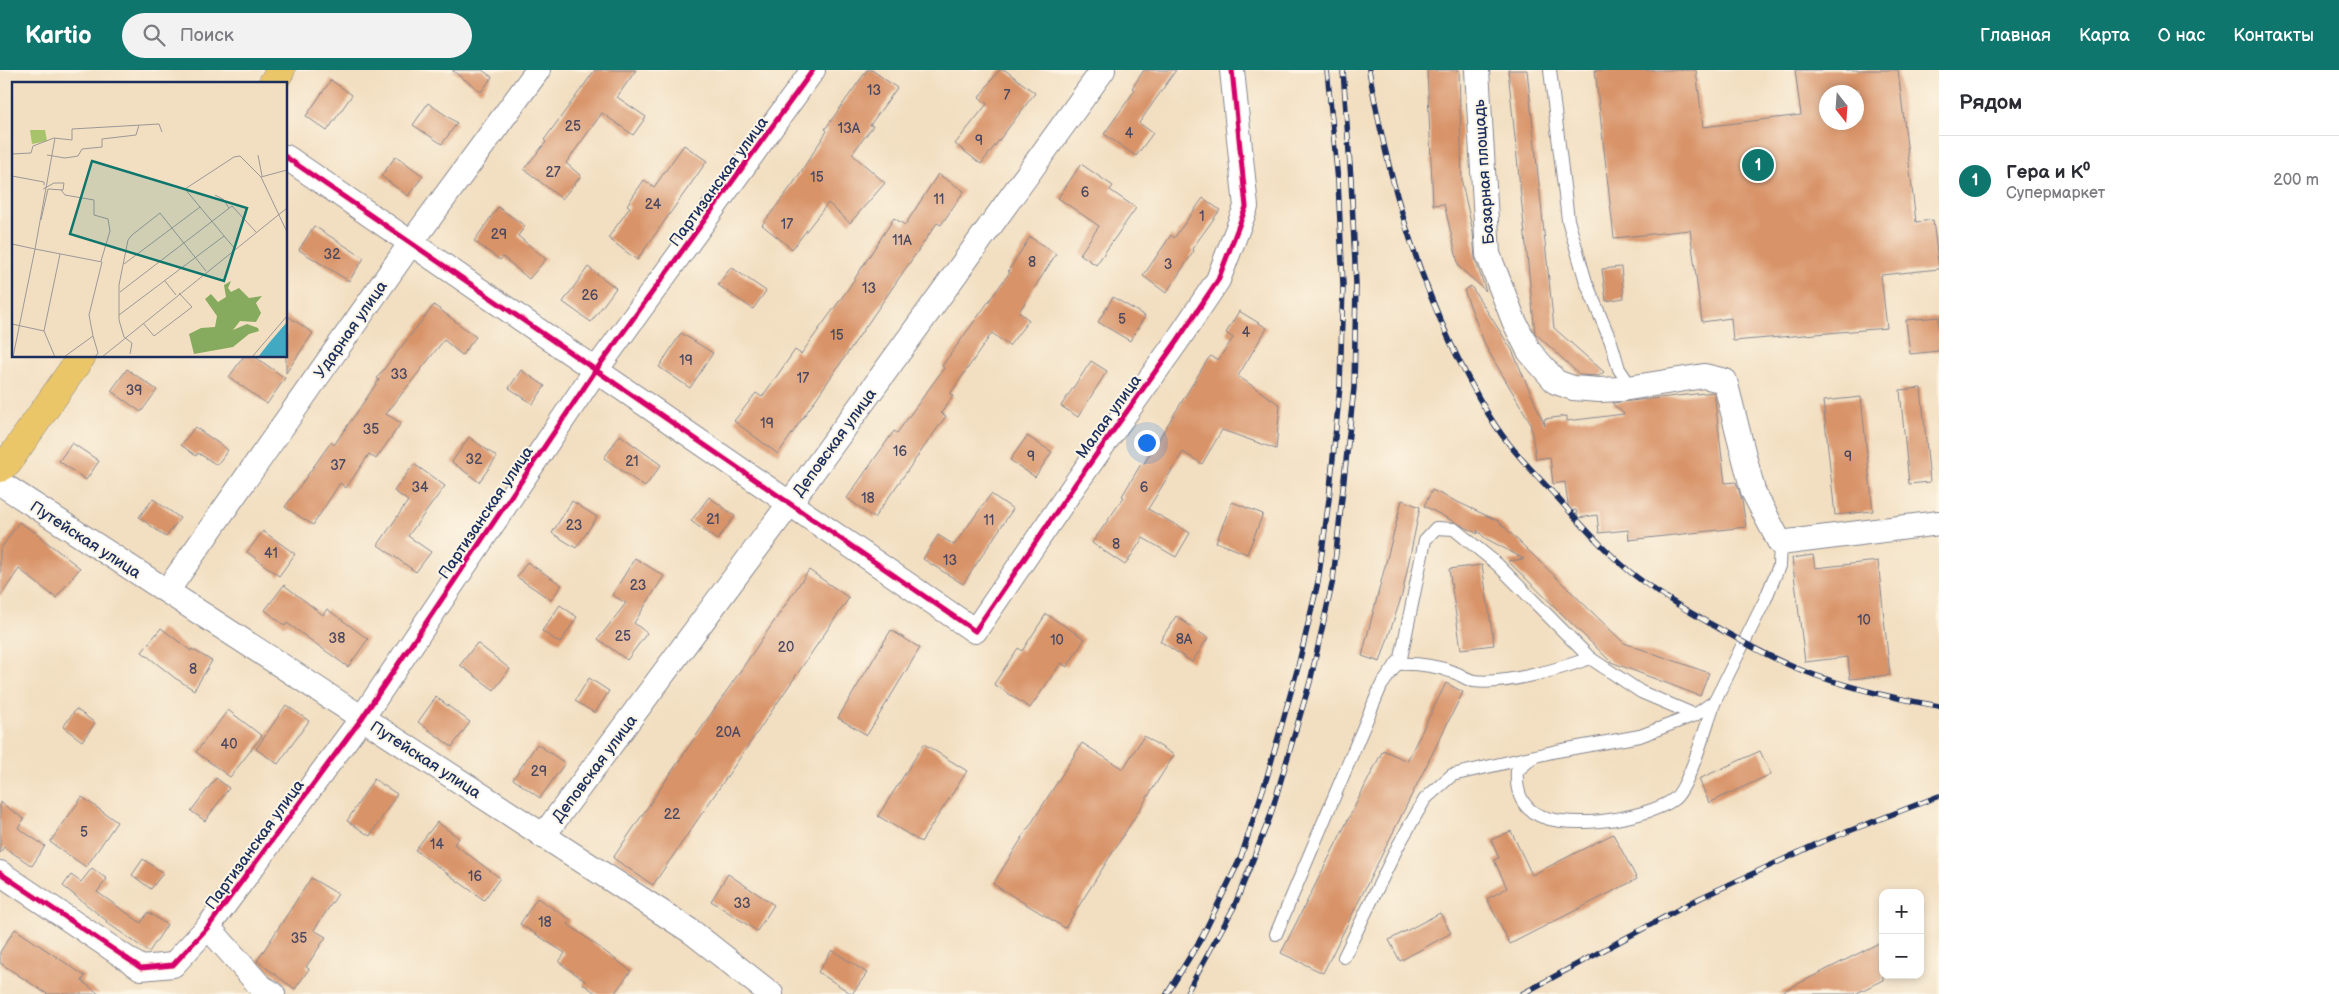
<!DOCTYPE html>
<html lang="ru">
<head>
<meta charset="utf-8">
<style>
	body { margin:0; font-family:"Balsamiq Sans",sans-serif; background:#f2f2f3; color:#2b2b33 }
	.controls { position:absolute; right:15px; bottom:15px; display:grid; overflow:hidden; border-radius:10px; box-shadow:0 2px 8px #0003 }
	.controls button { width:45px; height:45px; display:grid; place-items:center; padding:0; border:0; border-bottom:1px solid #e1e1e2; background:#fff; color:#2b2b33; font:25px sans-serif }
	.compass { position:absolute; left:1819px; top:15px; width:45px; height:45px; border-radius:50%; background:#fff; box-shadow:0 2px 8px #0003; rotate:163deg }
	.you { position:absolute; left:1146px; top:372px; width:18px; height:18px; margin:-12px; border:4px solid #fff; border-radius:50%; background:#1a73e8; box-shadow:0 0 0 8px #1a73e833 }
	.badge { display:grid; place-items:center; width:32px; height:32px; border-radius:50%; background:#0f766e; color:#fff; font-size:16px; font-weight:700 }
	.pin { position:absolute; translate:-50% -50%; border:2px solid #fff; box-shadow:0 1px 5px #0006 }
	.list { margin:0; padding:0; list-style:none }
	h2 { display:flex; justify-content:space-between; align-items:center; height:65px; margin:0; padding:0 20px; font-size:21px }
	h2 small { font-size:16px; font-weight:400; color:#7c7c81 }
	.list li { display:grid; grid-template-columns:32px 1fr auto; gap:15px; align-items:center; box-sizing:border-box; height:90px; padding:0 20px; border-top:1px solid #e1e1e2 }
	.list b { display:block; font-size:19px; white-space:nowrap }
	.list p { margin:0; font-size:16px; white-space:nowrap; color:#7c7c81 }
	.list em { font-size:16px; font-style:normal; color:#7c7c81 }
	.icon { flex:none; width:28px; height:28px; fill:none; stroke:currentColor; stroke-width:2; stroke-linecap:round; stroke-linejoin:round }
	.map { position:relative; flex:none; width:1939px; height:924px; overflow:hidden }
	header { display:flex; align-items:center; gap:30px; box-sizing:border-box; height:70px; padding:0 25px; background:#0f766e; color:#fff }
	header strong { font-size:24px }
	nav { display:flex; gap:28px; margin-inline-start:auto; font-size:18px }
	.search { width:350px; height:45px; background:#f2f2f3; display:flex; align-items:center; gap:12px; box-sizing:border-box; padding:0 18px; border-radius:28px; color:#7c7c81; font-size:19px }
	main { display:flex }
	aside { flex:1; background:#fff }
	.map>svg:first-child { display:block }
	.building { fill:#d89367; fill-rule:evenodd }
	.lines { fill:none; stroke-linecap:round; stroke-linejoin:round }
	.lane-casing { stroke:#86868f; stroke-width:14 }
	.street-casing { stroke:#86868f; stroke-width:26 }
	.primary-casing { stroke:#86868f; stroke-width:29 }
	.lane { stroke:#fff; stroke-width:12 }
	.street { stroke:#fff; stroke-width:24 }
	.primary { stroke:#ebc669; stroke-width:28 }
	.rail-casing { stroke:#1b2f5e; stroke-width:5.5 }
	.rail { stroke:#fcf5e5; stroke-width:4; stroke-dasharray:11; stroke-linecap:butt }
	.cycleway-casing { stroke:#fcf5e5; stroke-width:8 }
	.cycleway { stroke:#d6006c; stroke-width:5 }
	.labels { text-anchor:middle; stroke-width:4; stroke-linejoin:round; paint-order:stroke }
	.number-label { font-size:14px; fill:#4a4860 }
	.street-label { font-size:16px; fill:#1b2f5e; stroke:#fcf5e5 }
	.inset-road { fill:none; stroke:#9c9899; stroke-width:1 }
	.view { fill:#0f766e; fill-opacity:0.15; stroke:#0f766e; stroke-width:2.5 }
	.inset-edge { fill:none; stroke:#1b2f5e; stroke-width:2.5 }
</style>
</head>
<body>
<header>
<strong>Kartio</strong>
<div class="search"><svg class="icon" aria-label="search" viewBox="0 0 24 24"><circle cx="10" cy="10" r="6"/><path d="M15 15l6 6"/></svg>Поиск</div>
<nav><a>Главная</a><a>Карта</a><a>О нас</a><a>Контакты</a></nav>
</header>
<main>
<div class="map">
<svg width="1939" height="924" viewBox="0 0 1939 924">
	<rect width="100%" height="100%" fill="#fcf5e5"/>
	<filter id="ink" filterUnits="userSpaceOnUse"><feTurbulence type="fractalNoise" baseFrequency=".02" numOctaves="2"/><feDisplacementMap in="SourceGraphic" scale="10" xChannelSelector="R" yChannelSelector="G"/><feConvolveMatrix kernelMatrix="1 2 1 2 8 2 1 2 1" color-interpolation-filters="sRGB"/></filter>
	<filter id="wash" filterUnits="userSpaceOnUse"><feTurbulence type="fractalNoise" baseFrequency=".0096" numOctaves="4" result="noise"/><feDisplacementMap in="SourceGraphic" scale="20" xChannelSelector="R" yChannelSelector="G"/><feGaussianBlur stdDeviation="1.12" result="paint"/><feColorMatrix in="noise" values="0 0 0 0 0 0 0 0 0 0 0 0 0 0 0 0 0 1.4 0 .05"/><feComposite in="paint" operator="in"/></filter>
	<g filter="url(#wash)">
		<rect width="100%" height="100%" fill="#f2dec0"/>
		<g id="blocks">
			<!-- building -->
			<g class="building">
				<polygon points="452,0 482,0 492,7 481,22"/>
				<polygon points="595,0 636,0 617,27 646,47 633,65 602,43 566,93 581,106 562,129 524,99 546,72 544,70"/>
				<polygon points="867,0 872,0 897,18 870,55 873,56 852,84 885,113 850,153 828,133 792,179 762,155 793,114 827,61 825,59"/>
				<polygon points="999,0 1005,0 1035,23 981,94 955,74 987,34 979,27"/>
				<polygon points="1144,0 1176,0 1139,53 1153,63 1136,86 1104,64 1135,20 1132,18"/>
				<polygon points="1427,0 1459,0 1462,113 1473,162 1475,189 1486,221 1459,197 1444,134 1433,135"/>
				<polygon points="1508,0 1527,0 1554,258 1604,302 1599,306 1580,305 1535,263"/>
				<path d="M1595 0H1696L1703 57 1801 45 1795 0H1898L1916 152 1933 150 1939 199 1881 205 1887 258 1733 271 1731 248 1702 252 1690 160 1614 168ZM1826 22H1856V52H1826Z"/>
				<polygon points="331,10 352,25 327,61 306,46"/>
				<polygon points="428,33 457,53 442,74 413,55"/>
				<polygon points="684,75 707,91 637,190 608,168 630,137 627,135 644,110 654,117"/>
				<polygon points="396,86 423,106 408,126 381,106"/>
				<polygon points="1081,94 1113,116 1110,120 1136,138 1096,195 1080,184 1099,156 1058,128"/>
				<polygon points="938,104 964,121 941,155 937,153 778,384 734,351 756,323 762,327 795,280 801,284 848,219 894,148 905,155"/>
				<polygon points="1203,128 1220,140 1192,179 1194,181 1166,223 1143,206 1171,165 1174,168"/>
				<polygon points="498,137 525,156 518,166 546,189 529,209 503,187 500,190 474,171"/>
				<polygon points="314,156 364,188 349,211 299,180"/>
				<polygon points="1030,167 1056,184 1019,242 1029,250 1009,276 992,263 950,324 953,326 941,343 946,346 874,448 847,428 894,361 897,363 944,298 942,296 1010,202 1008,201"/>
				<polygon points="588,197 616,218 591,252 563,232"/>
				<polygon points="731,197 766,221 753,239 718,215"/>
				<polygon points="1621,197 1624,228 1606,231 1602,199"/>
				<polygon points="1471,216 1512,280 1545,356 1544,349 1567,346 1567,351 1624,344 1612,333 1714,322 1725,413 1736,412 1742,430 1746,457 1629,470 1628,460 1599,463 1597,445 1578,448 1576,440 1569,441 1565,412 1553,414 1550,387 1536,389 1530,352 1486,277 1464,220"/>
				<polygon points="1113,227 1145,246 1130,271 1098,252"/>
				<polygon points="434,235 476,267 462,285 444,270 386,344 401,353 376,389 369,384 346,418 340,413 313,455 285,437 331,372 334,375 379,310 377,308"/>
				<polygon points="1239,241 1267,258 1238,306 1280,335 1276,379 1222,360 1202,394 1183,382 1148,439 1190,463 1176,487 1143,468 1125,495 1092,473 1124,427 1122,426 1141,394 1143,395 1208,289 1211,286 1218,290 1233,268 1226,263"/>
				<polygon points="286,245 313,263 286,303"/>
				<polygon points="1939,247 1939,281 1910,284 1906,250"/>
				<polygon points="681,263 713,283 690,318 659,297"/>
				<polygon points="244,286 254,286 285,308 267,334 229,307"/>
				<polygon points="1091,291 1107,301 1078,347 1061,336"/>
				<polygon points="127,299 157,320 141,342 111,321"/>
				<polygon points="521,300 545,316 533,334 509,318"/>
				<polygon points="1921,318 1930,412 1909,414 1900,320"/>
				<polygon points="1861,327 1873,441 1835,445 1823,331"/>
				<polygon points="195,357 228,380 217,395 198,383 196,386 181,375"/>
				<polygon points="620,365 661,395 645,417 604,388"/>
				<polygon points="1027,366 1052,382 1035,407 1010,390"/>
				<polygon points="469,367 497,387 479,412 452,392"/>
				<polygon points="72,373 99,391 86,410 59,391"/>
				<polygon points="414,394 445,416 408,466 431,482 416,502 378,475 408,431 394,421"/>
				<polygon points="1432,420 1498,451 1624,573 1709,603 1700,626 1611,592 1508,491 1524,489 1485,468 1477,460 1478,464 1424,436"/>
				<polygon points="991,424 1013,439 963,514 923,489 938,465 954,475"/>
				<polygon points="709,427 735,446 717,470 691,451"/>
				<polygon points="153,429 180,448 166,467 139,447"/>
				<polygon points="1402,430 1420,437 1402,525 1380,592 1362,586"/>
				<polygon points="572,431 597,447 576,478 552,463"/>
				<polygon points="1232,432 1263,444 1247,484 1216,472"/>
				<polygon points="19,452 41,466 40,467 80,498 56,528 19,499 0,527 0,480"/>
				<polygon points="263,461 295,484 279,506 247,482"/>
				<polygon points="1813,485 1815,498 1878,491 1890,605 1850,609 1848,587 1805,592 1792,488"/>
				<polygon points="635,488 664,506 634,553 647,563 627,590 598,569 626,533 612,525"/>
				<polygon points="527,492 562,515 551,530 517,507"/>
				<polygon points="1482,495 1494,575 1461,579 1449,499"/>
				<polygon points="809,500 849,528 653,815 613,788"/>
				<polygon points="284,515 323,545 327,539 368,569 348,597 287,553 285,556 265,540"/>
				<polygon points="560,535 577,547 560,573 542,561"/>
				<polygon points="1046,544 1085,569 1067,597 1061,593 1030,638 994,614 1018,578 1022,581"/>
				<polygon points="1176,546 1208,568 1192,592 1160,571"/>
				<polygon points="161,558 191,581 192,579 212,591 194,620 175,608 142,582"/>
				<polygon points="891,560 920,578 867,665 838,648"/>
				<polygon points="477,573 510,599 494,620 460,595"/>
				<polygon points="589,608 609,621 595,643 575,631"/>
				<polygon points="1446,613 1463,622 1323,903 1281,883 1383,680 1407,691"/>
				<polygon points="436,627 470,652 452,677 418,652"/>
				<polygon points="286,635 309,651 278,694 256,679"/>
				<polygon points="76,639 95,653 82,671 63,657"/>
				<polygon points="228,640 262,666 230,707 196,682"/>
				<polygon points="1144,666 1174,685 1065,858 993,814 1082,673 1123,699"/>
				<polygon points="537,674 565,693 540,728 513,709"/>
				<polygon points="924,674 967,701 921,772 878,746"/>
				<polygon points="1760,681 1771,704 1709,733 1699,709"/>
				<polygon points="216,708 229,718 205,751 191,741"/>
				<polygon points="374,709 397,724 370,766 347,751"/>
				<polygon points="82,727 117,752 86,797 50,772"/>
				<polygon points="0,732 24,749 18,758 45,776 32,796 4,777 0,783"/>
				<polygon points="437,752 459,768 454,774 500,808 484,830 415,780"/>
				<polygon points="1511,761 1532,805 1613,764 1637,809 1510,874 1487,829 1507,818 1494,790 1499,788 1491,770"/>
				<polygon points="143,789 163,803 151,819 132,805"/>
				<polygon points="92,798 107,809 97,822 141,853 148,842 167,855 149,882 106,852 107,851 63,816 71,805 81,812"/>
				<polygon points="728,804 774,835 757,861 711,831"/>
				<polygon points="311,808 338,824 314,860 326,867 306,897 309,899 295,919 257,891"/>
				<polygon points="537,828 571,850 568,854 631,901 614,924 597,924 583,914 585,911 559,892 565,883 520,854"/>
				<polygon points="1440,843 1451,863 1400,891 1389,870"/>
				<polygon points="15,859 85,906 82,911 99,924 47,924 0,893 0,882"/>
				<polygon points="1883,871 1883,910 1855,924 1778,924"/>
				<polygon points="832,880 867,903 852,924 818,902"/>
			</g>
		</g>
	</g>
	<g filter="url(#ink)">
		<use href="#blocks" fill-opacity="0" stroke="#86868f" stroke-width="1"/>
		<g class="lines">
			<defs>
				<g id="lane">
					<polyline points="1550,0 1568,150 1586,212 1611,272 1619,299 1631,317"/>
					<path d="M1396 594C1416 593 1434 595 1453 602 1460 604 1467 610 1474 611 1505 615 1560 599 1590 588"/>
					<path d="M1532 688 1517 701C1516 715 1518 729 1529 739 1556 764 1648 749 1674 729 1689 718 1707 652 1715 631"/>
					<polyline points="1276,864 1381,616 1401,588 1425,470 1436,458 1454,459 1497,494 1590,588 1641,622 1695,645"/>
					<polyline points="1344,887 1398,776 1425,729 1452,705 1557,681 1640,666 1695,645 1715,631 1765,530 1779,496 1780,473"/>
				</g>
				<g id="street">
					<polyline points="1477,0 1488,184 1514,251 1529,281 1556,312 1573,318 1599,320 1622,319 1704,306 1725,311 1753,421 1780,473 1939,453"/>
					<polyline points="286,87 975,561 1076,413 1177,271 1218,210 1246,137 1232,0"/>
					<polyline points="0,413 692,862 771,924"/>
					<polyline points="167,521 411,173 538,0"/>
					<polyline points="543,766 790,433 1103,0"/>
					<polyline points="0,803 141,898 173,895 208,857 362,648 596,300 813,0"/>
					<polyline points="208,857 260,916 273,924"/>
				</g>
				<g id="primary">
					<polyline points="272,14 281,0"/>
					<polyline points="0,398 8,392 82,286"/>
				</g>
			</defs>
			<!-- lane casing -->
			<use href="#lane" class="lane-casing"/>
			<!-- street casing -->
			<use href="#street" class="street-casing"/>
			<!-- primary casing -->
			<use href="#primary" class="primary-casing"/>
			<!-- lane -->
			<use href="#lane" class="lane"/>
			<!-- street -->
			<use href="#street" class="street"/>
			<!-- primary -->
			<use href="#primary" class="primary"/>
			<defs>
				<g id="rail">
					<path d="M1369 0C1390 122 1426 241 1490 347 1506 374 1533 402 1555 425 1578 451 1602 478 1629 501 1656 523 1687 541 1718 558 1745 573 1772 589 1801 600 1845 617 1892 628 1939 636"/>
					<polyline points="1167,924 1202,867 1241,787 1267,707 1298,597 1318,512 1329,429 1340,316 1343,215 1338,111 1327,0"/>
					<polyline points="1186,924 1234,837 1270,747 1310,612 1333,510 1354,318 1356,214 1351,109 1343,0"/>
					<polyline points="1522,924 1700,828 1821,772 1939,726"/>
				</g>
			</defs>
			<!-- rail casing -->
			<use href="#rail" class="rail-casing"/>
			<!-- rail -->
			<use href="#rail" class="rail"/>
			<defs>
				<g id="cycleway">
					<polyline points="286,87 975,561 1076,413 1177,271 1218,210 1246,137 1232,0"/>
					<polyline points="0,803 141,898 173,895 208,857 362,648 596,300 813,0"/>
				</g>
			</defs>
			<!-- cycleway casing -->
			<use href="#cycleway" class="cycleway-casing"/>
			<!-- cycleway -->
			<use href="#cycleway" class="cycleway"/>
		</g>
	</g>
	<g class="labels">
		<!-- number labels -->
		<g class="number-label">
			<text x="874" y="25">13</text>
			<text x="1007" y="30">7</text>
			<text x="573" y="61">25</text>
			<text x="849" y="63">13А</text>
			<text x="1129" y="68">4</text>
			<text x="979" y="75">9</text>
			<text x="553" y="107">27</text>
			<text x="817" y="112">15</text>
			<text x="1085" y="127">6</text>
			<text x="939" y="134">11</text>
			<text x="653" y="139">24</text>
			<text x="1202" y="151">1</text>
			<text x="787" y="159">17</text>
			<text x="499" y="169">29</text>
			<text x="902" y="175">11А</text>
			<text x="332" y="189">32</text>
			<text x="1032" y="197">8</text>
			<text x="1168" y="199">3</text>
			<text x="869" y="223">13</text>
			<text x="590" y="230">26</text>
			<text x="1122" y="254">5</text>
			<text x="1246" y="267">4</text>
			<text x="837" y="270">15</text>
			<text x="686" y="295">19</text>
			<text x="399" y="309">33</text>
			<text x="803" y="313">17</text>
			<text x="134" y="325">39</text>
			<text x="767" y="358">19</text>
			<text x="371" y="364">35</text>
			<text x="900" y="386">16</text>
			<text x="1031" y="391">9</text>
			<text x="1848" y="391">9</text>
			<text x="474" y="394">32</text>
			<text x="632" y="396">21</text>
			<text x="338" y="400">37</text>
			<text x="420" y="422">34</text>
			<text x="1144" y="422">6</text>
			<text x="868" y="433">18</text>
			<text x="713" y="454">21</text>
			<text x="989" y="455">11</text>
			<text x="574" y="460">23</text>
			<text x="1116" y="479">8</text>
			<text x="271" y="488">41</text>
			<text x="950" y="495">13</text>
			<text x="638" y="520">23</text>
			<text x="1864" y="555">10</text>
			<text x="623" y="571">25</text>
			<text x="337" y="573">38</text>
			<text x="1184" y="574">8А</text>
			<text x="1057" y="575">10</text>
			<text x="786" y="582">20</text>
			<text x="193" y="604">8</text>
			<text x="728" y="667">20А</text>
			<text x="229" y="679">40</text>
			<text x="539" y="706">29</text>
			<text x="672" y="749">22</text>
			<text x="84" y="767">5</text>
			<text x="437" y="779">14</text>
			<text x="475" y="811">16</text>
			<text x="742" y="838">33</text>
			<text x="545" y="857">18</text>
			<text x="299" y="873">35</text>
		</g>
		<!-- street labels -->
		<g class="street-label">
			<text transform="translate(1483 102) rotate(-94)" y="6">Базарная площадь</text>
			<text transform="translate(718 111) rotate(-54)" y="6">Партизанская улица</text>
			<text transform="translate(350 259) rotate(-55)" y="6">Ударная улица</text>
			<text transform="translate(1108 346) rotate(-54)" y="6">Малая улица</text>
			<text transform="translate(834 372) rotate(-54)" y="6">Деповская улица</text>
			<text transform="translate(485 442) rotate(-56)" y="6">Партизанская улица</text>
			<text transform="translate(86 469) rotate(33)" y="6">Путейская улица</text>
			<text transform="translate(426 689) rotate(33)" y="6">Путейская улица</text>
			<text transform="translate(594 698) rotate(-53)" y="6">Деповская улица</text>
			<text transform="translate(254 774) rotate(-54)" y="6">Партизанская улица</text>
		</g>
	</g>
	<!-- overview -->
	<g transform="translate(12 12)">
		<rect width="275" height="275" fill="#f2dec0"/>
		<path d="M18 48H33L35 59 20 62Z" fill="#a8c46a"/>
		<path d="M219 199 216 206 219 210 227 206 237 216 250 214 244 221 249 231 244 240 228 239 221 248 235 242 246 246 247 249 237 252 221 265 182 272 177 252 189 246 203 245 205 234 193 217 199 212 206 220 214 215 212 203Z" fill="#86aa5e"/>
		<path d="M275 240V275H246L257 261Z" fill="#42a9c2"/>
		<path class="inset-road" d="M43 56 23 167 90 180 77 233 81 254 52 275M0 72 19 71 21 64 42 56 60 58V47L147 42 150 50M35 73 53 76 66 74 70 67 90 65V57L124 53 127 43M246 73 250 94M0 94 32 100V103M249 95 275 88M49 108 53 113 82 118V133L96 137 98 149 89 179M203 113 211 117 217 126M29 138 36 107 51 108 52 101H42L31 107M0 162 23 167 1 275M223 167 173 107 222 75 228 74 249 95 275 150M112 182 188 125M153 199 164 213M108 210 220 124 244 150M107 233 212 154M131 241 142 254 180 225 167 211M0 242 32 249 43 275M32 249 48 172M81 254 86 271 83 275M118 272 120 261 112 255 107 238V203L116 158 120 153 148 131 194 189M90 275 275 126M240 275 275 234"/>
		<path class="view" d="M80 79 235 126 212 199 58 152Z"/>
		<rect width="275" height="275" class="inset-edge"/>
	</g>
</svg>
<div class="controls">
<button>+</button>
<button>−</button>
</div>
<svg class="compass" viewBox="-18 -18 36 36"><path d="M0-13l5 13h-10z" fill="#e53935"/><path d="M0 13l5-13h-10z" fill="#7c7c81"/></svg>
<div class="you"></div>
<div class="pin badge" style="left:1758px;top:95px">1</div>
</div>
<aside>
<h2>Рядом<small></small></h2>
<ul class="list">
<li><span class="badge">1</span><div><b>Гера и К⁰</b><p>Супермаркет</p></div><em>200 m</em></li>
</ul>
</aside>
</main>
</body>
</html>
